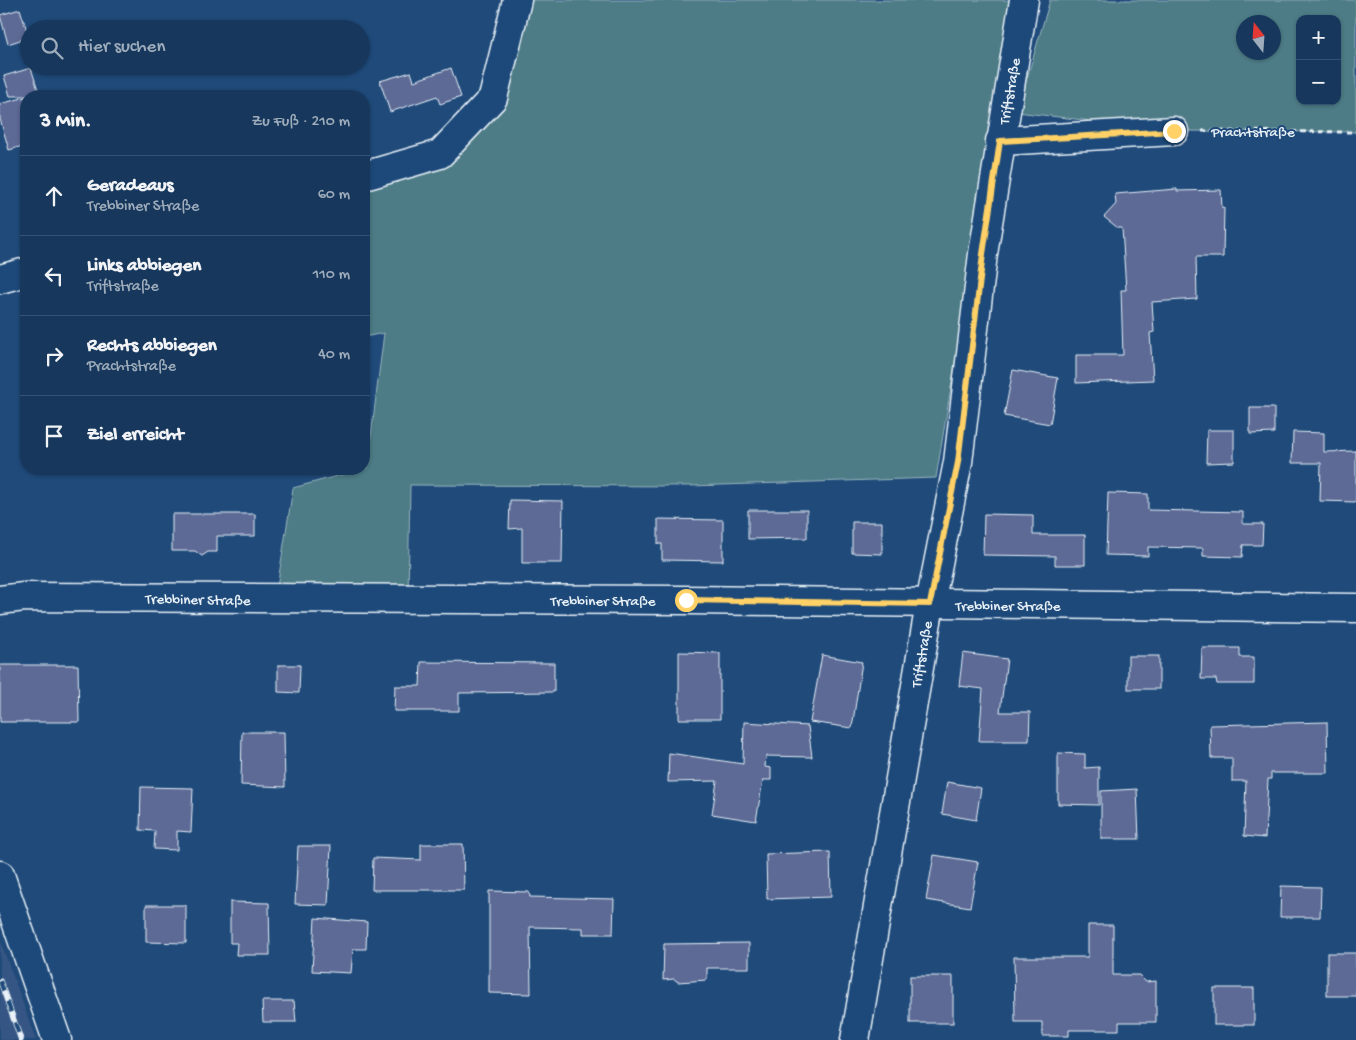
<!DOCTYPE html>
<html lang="de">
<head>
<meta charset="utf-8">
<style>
	body { margin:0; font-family:"Gochi Hand",sans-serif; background:#244365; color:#f1f3f6 }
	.controls { position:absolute; right:15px; top:15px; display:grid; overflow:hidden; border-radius:10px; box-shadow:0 1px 4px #0004 }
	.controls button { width:45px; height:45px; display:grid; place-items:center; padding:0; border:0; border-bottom:1px solid #365272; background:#17385c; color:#f1f3f6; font:25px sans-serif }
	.compass { position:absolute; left:1236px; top:15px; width:45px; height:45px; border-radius:50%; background:#17385c; box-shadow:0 1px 4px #0004; rotate:343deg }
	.stop { position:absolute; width:15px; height:15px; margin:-11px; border:4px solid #ffd166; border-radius:50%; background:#fff }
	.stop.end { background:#ffd166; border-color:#fff; box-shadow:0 1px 5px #0008 }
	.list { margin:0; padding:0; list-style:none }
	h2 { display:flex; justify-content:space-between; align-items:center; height:65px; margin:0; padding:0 20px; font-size:21px }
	h2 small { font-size:16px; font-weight:400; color:#9eacbb }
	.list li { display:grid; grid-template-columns:32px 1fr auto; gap:15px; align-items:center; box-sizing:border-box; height:80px; padding:0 20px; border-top:1px solid #365272 }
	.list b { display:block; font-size:19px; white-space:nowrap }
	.list p { margin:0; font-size:16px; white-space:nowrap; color:#9eacbb }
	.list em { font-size:16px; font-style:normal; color:#9eacbb }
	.icon { flex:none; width:28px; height:28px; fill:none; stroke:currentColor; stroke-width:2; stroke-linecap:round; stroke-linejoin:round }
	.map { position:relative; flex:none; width:1356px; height:1040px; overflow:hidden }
	.search { position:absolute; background:#17385c; box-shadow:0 1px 4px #0004; left:20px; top:20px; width:350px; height:55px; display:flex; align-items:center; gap:12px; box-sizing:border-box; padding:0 18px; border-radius:28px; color:#9eacbb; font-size:19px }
	.panel { position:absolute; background:#17385c; box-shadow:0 1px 4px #0004; left:20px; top:90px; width:350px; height:385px; border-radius:20px }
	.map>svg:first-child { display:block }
	.built { fill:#365784 }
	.green { fill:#4e7c86; stroke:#9bb6bf; fill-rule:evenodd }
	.building { fill:#5d6a96; stroke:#e8f1f8 }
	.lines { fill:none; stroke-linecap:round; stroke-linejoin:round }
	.minor-casing { stroke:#e8f1f8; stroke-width:31 }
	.path { stroke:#e8f1f8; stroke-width:3; stroke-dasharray:5 4; stroke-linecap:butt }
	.minor { stroke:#1f4a7a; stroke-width:28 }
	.rail-casing { stroke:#e8f1f8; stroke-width:5.5 }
	.rail { stroke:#1f4a7a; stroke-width:4; stroke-dasharray:11; stroke-linecap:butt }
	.route { stroke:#ffd166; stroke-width:6 }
	.labels { text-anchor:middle; stroke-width:4; stroke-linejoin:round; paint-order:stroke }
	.street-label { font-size:15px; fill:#e8f1f8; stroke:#1f4a7a }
</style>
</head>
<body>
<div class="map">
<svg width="1356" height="1040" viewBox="0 0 1356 1040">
	<rect width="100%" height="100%" fill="#1f4a7a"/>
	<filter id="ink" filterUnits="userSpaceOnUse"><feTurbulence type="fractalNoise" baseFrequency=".02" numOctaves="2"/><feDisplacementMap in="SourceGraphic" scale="10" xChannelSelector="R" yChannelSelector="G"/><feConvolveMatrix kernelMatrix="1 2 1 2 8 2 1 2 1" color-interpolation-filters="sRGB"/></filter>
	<g filter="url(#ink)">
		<!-- built -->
		<polygon class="built" points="0,940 36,1040 0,1040"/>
		<!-- green -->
		<g class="green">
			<polygon points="517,0 1015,0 936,478 690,486 410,485 408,599 275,600 293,488 367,468 384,333 364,337 364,176 440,154 493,98"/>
			<path d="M1050 0H1356V132L1174 131 1017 112ZM1300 19H1337V101H1300ZM1244 22H1274V52H1244Z"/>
		</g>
		<!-- building -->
		<g class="building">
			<polygon points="20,9 29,37 8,44 0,15"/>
			<polygon points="31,68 40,96 10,96 4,76"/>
			<polygon points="451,68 461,97 440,104 437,96 390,112 380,81 411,72 414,81"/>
			<polygon points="26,97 26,145 9,150 0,119 0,104"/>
			<polygon points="1177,189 1177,191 1221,190 1222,208 1224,208 1223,257 1196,257 1197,299 1152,302 1154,332 1150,333 1153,380 1076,383 1076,355 1123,355 1121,290 1126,290 1122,228 1118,228 1104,217 1116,204 1115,194"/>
			<polygon points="1013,370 1058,378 1050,424 1004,416"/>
			<polygon points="1250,408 1274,408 1274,433 1250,434"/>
			<polygon points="1207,430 1234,430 1234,462 1206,463"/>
			<polygon points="1293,432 1324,433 1324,452 1356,451 1356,502 1320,501 1321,463 1292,463"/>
			<polygon points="1108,493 1148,494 1148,510 1243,512 1243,524 1263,524 1262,545 1243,545 1242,557 1203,556 1203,548 1148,547 1148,556 1106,555"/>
			<polygon points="510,500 563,501 562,563 522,563 522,528 509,529"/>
			<polygon points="748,510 807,510 807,538 748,539"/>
			<polygon points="172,514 255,514 255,536 217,536 217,552 208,552 202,556 195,551 172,551"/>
			<polygon points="984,514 1033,515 1033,535 1085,535 1085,565 1055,565 1055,556 983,555"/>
			<polygon points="658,519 723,520 723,561 662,560 662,544 658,544"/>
			<polygon points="852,522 882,522 882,554 852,553"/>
			<polygon points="1202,648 1240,648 1240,657 1254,657 1254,684 1217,684 1216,679 1201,679"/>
			<polygon points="679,652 720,653 720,719 679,719"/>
			<polygon points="963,653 1007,659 1000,712 1030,712 1029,741 979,741 983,689 959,686"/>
			<polygon points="822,655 862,662 852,728 810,722"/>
			<rect x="1128" y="656" width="31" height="33"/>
			<polygon points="421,662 554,663 554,692 459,693 459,711 394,711 395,686 420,686"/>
			<polygon points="0,665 78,665 79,722 0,722"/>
			<polygon points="278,665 300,665 299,693 278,692"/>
			<polygon points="744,722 808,726 812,757 766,756 765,767 771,768 771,780 763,780 756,821 712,814 717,781 668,782 669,753 743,764"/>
			<polygon points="1327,722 1328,773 1271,773 1271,779 1268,779 1265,838 1244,836 1246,781 1232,781 1232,758 1211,758 1210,725"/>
			<polygon points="242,732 284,732 285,787 241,785"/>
			<polygon points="1058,753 1085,754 1085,768 1099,767 1099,805 1058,804"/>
			<polygon points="947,782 981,788 976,820 942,814"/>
			<polygon points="141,787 193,788 191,832 177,831 177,850 154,849 155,831 140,830"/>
			<polygon points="1137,789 1139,839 1101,839 1101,791"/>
			<polygon points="421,844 463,844 464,890 372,890 373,858 421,860"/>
			<polygon points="298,846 331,846 328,905 295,904"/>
			<polygon points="830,852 831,897 767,899 766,854"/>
			<polygon points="934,855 978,862 970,907 926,900"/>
			<polygon points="1281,886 1321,887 1320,917 1280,917"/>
			<polygon points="489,891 529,892 530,897 614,899 613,934 583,934 583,928 530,927 531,994 489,993"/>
			<polygon points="230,902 269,903 270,955 236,955 237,943 230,943"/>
			<polygon points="146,905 186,905 186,943 146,942"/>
			<polygon points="315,918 367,922 366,949 353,949 351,973 312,971"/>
			<polygon points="1088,925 1113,925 1113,975 1139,975 1146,982 1156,981 1156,1022 1119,1022 1119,1030 1069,1030 1069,1036 1042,1036 1042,1022 1015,1022 1014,957 1088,957"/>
			<polygon points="749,943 749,968 707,968 707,980 678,982 674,979 663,980 664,944"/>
			<rect x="1327" y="953" width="29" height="43"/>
			<rect x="910" y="976" width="43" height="47"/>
			<rect x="1214" y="988" width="40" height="37"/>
			<polygon points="262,1001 294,1001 296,1022 263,1022"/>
		</g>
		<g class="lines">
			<defs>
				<g id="minor">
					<polyline points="1000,141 1174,131"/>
					<polyline points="364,176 440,154 493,98 517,0"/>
					<polyline points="0,279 26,272"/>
					<polyline points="0,600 24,597 686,600 1356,608"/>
					<polyline points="0,875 57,1040"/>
					<polyline points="855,1040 930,604 958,462 983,254 1024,0"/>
				</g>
			</defs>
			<!-- minor casing -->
			<use href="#minor" class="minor-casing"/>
			<!-- path -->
			<polyline class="path" points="1202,131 1356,132"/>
			<!-- minor -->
			<use href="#minor" class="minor"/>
			<defs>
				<polyline id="rail" points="0,981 21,1040"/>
			</defs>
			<!-- rail casing -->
			<use href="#rail" class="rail-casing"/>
			<!-- rail -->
			<use href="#rail" class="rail"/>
		</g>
	</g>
	<g class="lines" filter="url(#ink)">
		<!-- route -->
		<polyline class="route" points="686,600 930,604 958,462 983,254 1000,141 1174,131"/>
	</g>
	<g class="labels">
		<!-- street labels -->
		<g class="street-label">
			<text transform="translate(1009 91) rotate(-80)" y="5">Triftstraße</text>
			<text x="1253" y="136">Prachtstraße</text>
			<text transform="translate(198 599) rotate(1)" y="5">Trebbiner Straße</text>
			<text x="603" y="605">Trebbiner Straße</text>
			<text x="1008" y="610">Trebbiner Straße</text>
			<text transform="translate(921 654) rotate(-80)" y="5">Triftstraße</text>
		</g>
	</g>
</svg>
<div class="controls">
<button>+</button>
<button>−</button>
</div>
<svg class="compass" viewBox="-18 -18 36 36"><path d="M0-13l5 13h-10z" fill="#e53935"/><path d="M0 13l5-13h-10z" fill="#9eacbb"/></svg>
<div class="stop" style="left:686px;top:600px"></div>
<div class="stop end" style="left:1174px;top:131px"></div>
<div class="search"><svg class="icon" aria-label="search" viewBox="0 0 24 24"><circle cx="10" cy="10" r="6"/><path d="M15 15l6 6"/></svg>Hier suchen</div>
<section class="panel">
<h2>3 Min.<small>Zu Fuß · 210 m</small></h2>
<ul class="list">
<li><svg class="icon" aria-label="ahead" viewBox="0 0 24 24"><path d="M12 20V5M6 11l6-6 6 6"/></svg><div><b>Geradeaus</b><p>Trebbiner Straße</p></div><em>60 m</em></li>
<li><svg class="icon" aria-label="left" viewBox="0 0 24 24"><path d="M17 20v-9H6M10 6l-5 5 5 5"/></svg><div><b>Links abbiegen</b><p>Triftstraße</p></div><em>110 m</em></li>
<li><svg class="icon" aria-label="right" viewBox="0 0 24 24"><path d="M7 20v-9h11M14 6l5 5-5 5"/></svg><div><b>Rechts abbiegen</b><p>Prachtstraße</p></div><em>40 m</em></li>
<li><svg class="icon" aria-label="arrive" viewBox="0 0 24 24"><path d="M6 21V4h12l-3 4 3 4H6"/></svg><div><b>Ziel erreicht</b></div></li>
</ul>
</section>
</div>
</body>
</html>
